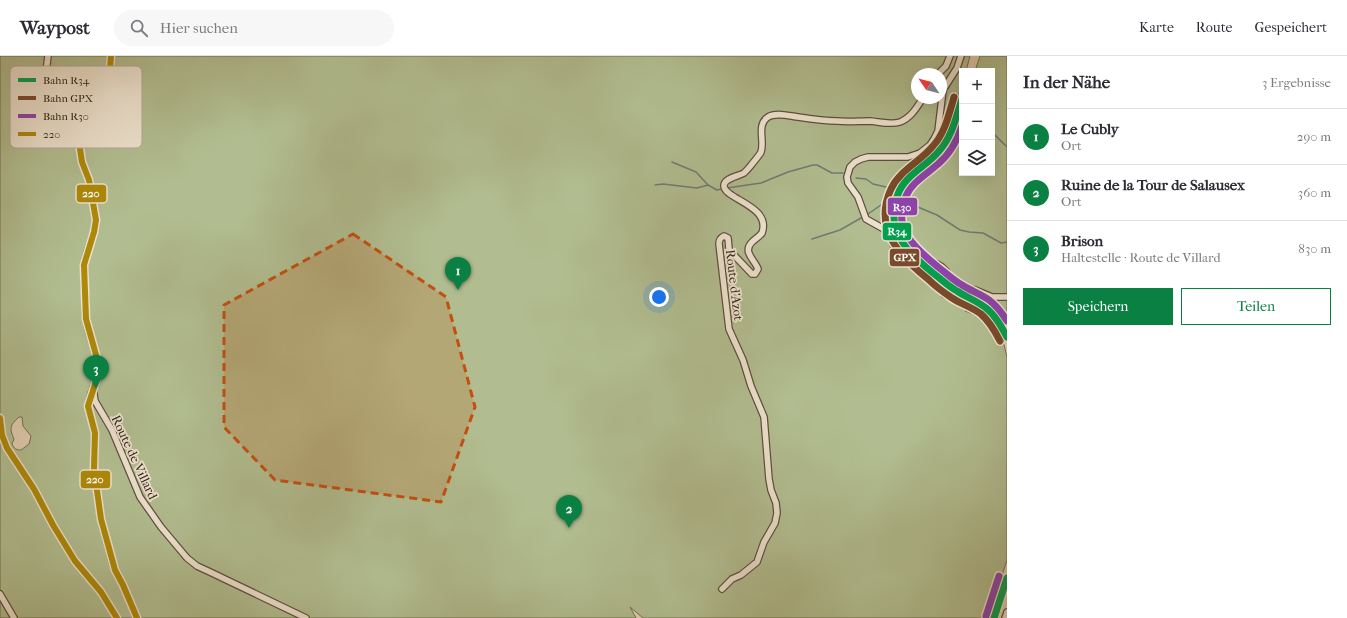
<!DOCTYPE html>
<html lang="de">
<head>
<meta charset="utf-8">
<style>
	body { margin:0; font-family:"IM FELL French Canon",serif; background:#f7f7f7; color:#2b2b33 }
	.controls { position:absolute; right:12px; top:12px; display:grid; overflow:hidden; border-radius:0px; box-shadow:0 4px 16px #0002 }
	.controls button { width:36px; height:36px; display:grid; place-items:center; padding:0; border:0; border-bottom:1px solid #e1e1e2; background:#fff; color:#2b2b33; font:20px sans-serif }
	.compass { position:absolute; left:911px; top:12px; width:36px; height:36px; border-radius:50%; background:#fff; box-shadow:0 4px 16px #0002; rotate:305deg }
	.you { position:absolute; left:659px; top:241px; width:14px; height:14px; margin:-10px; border:3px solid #fff; border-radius:50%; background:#1a73e8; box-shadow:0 0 0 6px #1a73e833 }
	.badge { display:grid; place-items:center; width:26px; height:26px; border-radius:50%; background:#0b8043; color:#fff; font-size:13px; font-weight:700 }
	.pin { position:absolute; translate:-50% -33px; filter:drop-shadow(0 1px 2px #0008) }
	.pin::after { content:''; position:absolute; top:21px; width:14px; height:12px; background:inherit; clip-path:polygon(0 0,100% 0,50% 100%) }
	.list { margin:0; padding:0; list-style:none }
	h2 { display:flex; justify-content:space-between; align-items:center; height:52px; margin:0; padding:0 16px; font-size:17px }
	h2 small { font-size:13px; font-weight:400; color:#7c7c81 }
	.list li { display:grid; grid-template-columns:26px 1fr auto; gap:12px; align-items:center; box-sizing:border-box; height:56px; padding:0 16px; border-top:1px solid #e1e1e2 }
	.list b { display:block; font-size:15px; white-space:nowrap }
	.list p { margin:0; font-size:13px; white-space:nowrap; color:#7c7c81 }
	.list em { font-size:13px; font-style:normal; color:#7c7c81 }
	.actions { display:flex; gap:8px; padding:12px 16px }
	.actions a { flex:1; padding:9px 0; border:1px solid #0b8043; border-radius:0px; text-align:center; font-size:14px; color:#0b8043 }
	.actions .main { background:#0b8043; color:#fff }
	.icon { flex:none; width:22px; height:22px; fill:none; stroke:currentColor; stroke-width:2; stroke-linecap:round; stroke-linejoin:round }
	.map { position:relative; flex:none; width:1007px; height:562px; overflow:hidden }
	header { display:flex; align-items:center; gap:24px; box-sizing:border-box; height:56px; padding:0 20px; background:#fff; border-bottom:1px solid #e1e1e2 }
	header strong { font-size:19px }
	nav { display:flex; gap:22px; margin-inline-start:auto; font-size:14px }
	.search { width:280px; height:36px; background:#f7f7f7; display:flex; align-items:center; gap:10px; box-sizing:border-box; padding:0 14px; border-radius:22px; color:#7c7c81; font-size:15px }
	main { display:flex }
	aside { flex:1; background:#fff }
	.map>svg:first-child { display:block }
	.green { fill:#b1bd90; stroke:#727154; fill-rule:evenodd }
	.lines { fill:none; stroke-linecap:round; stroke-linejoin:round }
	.stream { stroke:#6f7c76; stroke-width:1.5 }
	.minor-casing { stroke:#5e503e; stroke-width:8 }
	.minor { stroke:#ede2cf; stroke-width:5.5 }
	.bus-1-casing { stroke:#ede2cf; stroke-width:9 }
	.bus-1 { stroke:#ad8909; stroke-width:6 }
	.rail-1-casing { stroke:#ede2cf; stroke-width:10 }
	.rail-2-casing { stroke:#ede2cf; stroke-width:10 }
	.rail-3-casing { stroke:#ede2cf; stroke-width:10 }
	.rail-1 { stroke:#02a04e; stroke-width:7 }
	.rail-2 { stroke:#7a4b2a; stroke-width:7 }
	.rail-3 { stroke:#8e44ad; stroke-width:7 }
	.marked { fill:#c44f0e; fill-opacity:0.2; stroke:#c44f0e; stroke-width:3; stroke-dasharray:8 5; stroke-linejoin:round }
	.labels { text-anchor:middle; stroke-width:3.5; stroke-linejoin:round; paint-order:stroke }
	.street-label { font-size:13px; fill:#322517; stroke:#ede2cf }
	.key { fill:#ede2cf; stroke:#b5a998; stroke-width:1 }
	.key-label { font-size:11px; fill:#322517 }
	.line-badge { stroke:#ede2cf; stroke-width:1.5 }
	.badge-label { font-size:11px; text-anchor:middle; font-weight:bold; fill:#fff }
</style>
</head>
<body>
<header>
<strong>Waypost</strong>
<div class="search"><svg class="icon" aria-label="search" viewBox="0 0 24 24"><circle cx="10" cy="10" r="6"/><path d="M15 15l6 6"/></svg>Hier suchen</div>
<nav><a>Karte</a><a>Route</a><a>Gespeichert</a></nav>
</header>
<main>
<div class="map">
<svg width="1007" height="562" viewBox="0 0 1007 562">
	<rect width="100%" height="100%" fill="#e4d2b5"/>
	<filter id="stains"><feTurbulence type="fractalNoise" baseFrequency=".005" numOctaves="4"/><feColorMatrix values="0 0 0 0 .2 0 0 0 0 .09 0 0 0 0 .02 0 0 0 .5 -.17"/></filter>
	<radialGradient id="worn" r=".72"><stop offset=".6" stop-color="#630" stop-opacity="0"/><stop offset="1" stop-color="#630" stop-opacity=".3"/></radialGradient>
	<!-- green -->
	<path class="green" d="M0 0H970L966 15H962V28L956 47 950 72 946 85 932 100 916 111 921 115C931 107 944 99 950 86 955 76 958 64 962 53V117H992V15H975L980 0H1007V275L997 261 980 243 951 229 942 220 922 204 910 192 897 165 890 162 891 168 898 186 911 203 918 206 948 233 980 250 965 255 996 266 1003 285 1007 301V504L991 553 990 562H643L630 551 636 562H0ZM917 18H941V42H917ZM19 361H22L23 370 31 380 29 388 21 394C17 394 14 393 12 388L14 383C9 372 10 369 19 361Z"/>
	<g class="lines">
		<!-- stream -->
		<g class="stream">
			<polyline points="992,76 1007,91"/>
			<polyline points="672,106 696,116 708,129"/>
			<polyline points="856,122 866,123 873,128 886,131 901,144 937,159 960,174 969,176 983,177 1001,187 1007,186"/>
			<polyline points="655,129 663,128 697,132 708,129 717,134 721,133"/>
			<polyline points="727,132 761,127 788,116 813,109 817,109 832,117 843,117"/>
			<polyline points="868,158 894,140"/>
			<polyline points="812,183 840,174 861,162"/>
		</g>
		<defs>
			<g id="minor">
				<polyline points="111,0 109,24 105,37 86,70 82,79 80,93 82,106 89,124 96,164 94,176 87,197 84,209 86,263 89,276 98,306 98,319 91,338 88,350 95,377 94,413 101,463 112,505 115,514 123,529 137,562"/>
				<polyline points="961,0 957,12 943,34 938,75 934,83 930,89 920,97 908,101 868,101 861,103 855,106 850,111 847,121 848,127 858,141 866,163 884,173 891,183 897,198 902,203 920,212 929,218 944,238 955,244 973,248 1007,270"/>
				<polyline points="938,18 946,10 950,0"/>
				<polyline points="29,58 44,29 45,24 48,0"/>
				<polyline points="893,185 905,198 910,201 919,201 937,208 942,211 946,215 954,228 958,231 975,234 992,241 1007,241"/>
				<polyline points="93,332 95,345 112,374 140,441 161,471 187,502 197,510 210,516 306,562"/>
				<polyline points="0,362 2,379 7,392 34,433 53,469 75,505 101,536 117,562"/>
				<path d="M722 533 732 523 741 519 757 506 764 486 775 467 777 457 776 447 771 434 769 423 764 361 751 330 743 304 729 273 719 188C719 184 720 182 724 180L728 182 729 193 731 196 752 218H755L758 213C755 204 742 196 752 186 755 183 759 181 762 177 772 149 722 143 724 129 725 122 739 120 744 117 747 114 750 111 752 108 755 104 759 100 761 96 765 85 756 69 768 61 776 56 789 60 798 61 811 63 824 65 837 65 848 66 859 65 870 65 880 66 891 69 900 66 911 62 917 51 923 42"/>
				<polyline points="0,538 14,562"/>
				<polyline points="1005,562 1007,556"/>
			</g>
		</defs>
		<!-- minor casing -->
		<use href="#minor" class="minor-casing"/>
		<!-- minor -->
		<use href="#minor" class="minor"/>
		<defs>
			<g id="bus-1">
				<polyline points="111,0 109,24 105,37 86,70 82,79 80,93 82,106 89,124 96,164 94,176 84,209 86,263 98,306 98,319 88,350 95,377 94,413 101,463 115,514 123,529 137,562"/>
				<polyline points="0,362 2,379 7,392 34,433 53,469 75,505 101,536 117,562"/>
			</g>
		</defs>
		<!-- bus-1 casing -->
		<use href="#bus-1" class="bus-1-casing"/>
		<!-- bus-1 -->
		<use href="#bus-1" class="bus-1"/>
		<defs>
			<g id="rail-1">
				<path d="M962 43C956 61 952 81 939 95 926 111 905 119 898 138 884 174 907 196 933 217 941 223 948 230 957 235 966 241 977 245 986 252 995 259 1001 270 1007 281"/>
				<polyline points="994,562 1007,522"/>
			</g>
			<path id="rail-2" d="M954 41C949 58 945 77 933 90 920 106 900 114 891 133 873 172 899 200 928 223 935 230 943 236 952 242 961 248 972 251 981 258 989 265 995 275 1000 285"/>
			<g id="rail-3">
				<path d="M962 70C957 85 950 98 938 108 927 118 912 126 906 140 891 172 916 193 938 211 946 217 953 224 962 229 971 235 981 238 989 244 997 250 1002 257 1007 265"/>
				<polyline points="986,560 999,520"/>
			</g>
		</defs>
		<!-- rail-1 casing -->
		<use href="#rail-1" class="rail-1-casing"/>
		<!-- rail-2 casing -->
		<use href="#rail-2" class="rail-2-casing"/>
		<!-- rail-3 casing -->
		<use href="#rail-3" class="rail-3-casing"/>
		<!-- rail-1 -->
		<use href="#rail-1" class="rail-1"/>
		<!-- rail-2 -->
		<use href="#rail-2" class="rail-2"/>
		<!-- rail-3 -->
		<use href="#rail-3" class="rail-3"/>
	</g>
	<!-- marked area -->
	<path class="marked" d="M353 178 446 241 475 351 441 446 275 424 224 371V249Z"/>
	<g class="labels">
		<!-- street labels -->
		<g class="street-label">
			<text transform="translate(735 229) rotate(83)" y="5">Route d'Azot</text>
			<text transform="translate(135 401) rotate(65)" y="5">Route de Villard</text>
		</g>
	</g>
	<!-- legend -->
	<rect x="10" y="10" width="132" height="82" rx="6" class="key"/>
	<rect x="18" y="22" width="18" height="4" fill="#02a04e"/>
	<rect x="18" y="40" width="18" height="4" fill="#7a4b2a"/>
	<rect x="18" y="58" width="18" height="4" fill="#8e44ad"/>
	<rect x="18" y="76" width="18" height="4" fill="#ad8909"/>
	<g class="key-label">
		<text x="43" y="28">Bahn R34</text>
		<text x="43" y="46">Bahn GPX</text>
		<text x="43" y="64">Bahn R30</text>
		<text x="43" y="82">220</text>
	</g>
	<g class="line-badge">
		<rect x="76" y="128" width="31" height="19" rx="4" fill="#ad8909"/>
		<rect x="887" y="141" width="31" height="19" rx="4" fill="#8e44ad"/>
		<rect x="882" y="166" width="30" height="19" rx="4" fill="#02a04e"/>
		<rect x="889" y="192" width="31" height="19" rx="4" fill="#7a4b2a"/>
		<rect x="80" y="414" width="31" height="19" rx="4" fill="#ad8909"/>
	</g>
	<g class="badge-label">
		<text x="91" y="141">220</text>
		<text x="902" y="155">R30</text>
		<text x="897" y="179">R34</text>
		<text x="905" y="205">GPX</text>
		<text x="95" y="427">220</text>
	</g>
	<rect width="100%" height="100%" filter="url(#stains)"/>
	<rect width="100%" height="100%" fill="url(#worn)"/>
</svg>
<div class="controls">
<button>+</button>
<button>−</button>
<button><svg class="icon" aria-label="layers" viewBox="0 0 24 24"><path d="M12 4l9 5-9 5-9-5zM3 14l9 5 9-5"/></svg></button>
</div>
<svg class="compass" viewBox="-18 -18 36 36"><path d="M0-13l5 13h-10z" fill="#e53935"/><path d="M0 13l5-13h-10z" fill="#7c7c81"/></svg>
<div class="you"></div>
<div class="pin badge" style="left:458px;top:234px">1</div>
<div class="pin badge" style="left:569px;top:472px">2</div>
<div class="pin badge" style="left:96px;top:332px">3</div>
</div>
<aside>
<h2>In der Nähe<small>3 Ergebnisse</small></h2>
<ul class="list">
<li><span class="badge">1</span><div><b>Le Cubly</b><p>Ort</p></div><em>290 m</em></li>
<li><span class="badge">2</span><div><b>Ruine de la Tour de Salausex</b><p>Ort</p></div><em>360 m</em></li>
<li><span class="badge">3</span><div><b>Brison</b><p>Haltestelle · Route de Villard</p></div><em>830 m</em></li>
</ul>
<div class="actions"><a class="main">Speichern</a><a>Teilen</a></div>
</aside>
</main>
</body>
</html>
